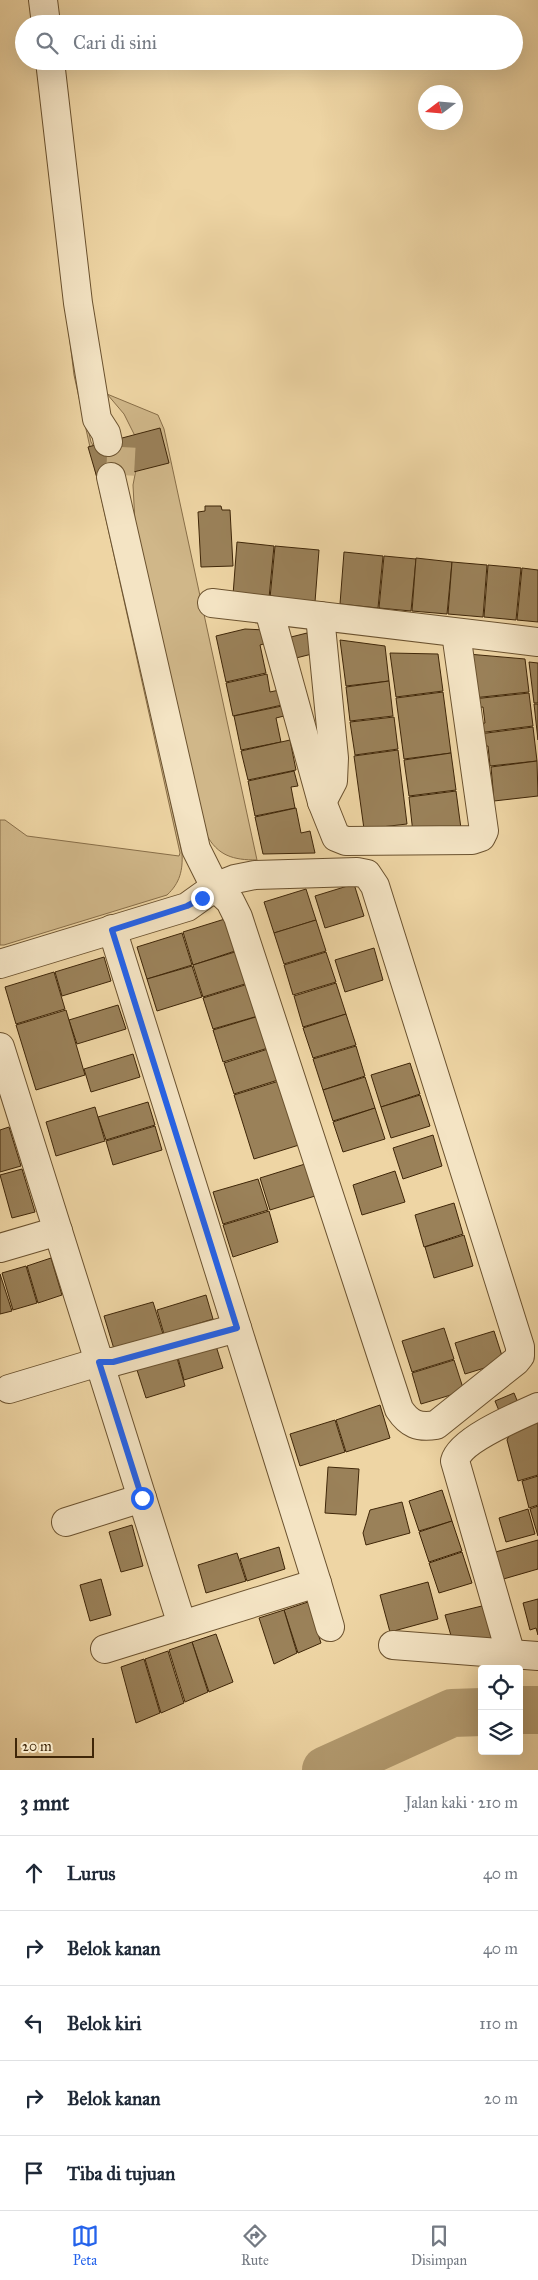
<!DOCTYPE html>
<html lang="id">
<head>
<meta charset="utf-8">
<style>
	body { margin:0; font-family:"IM FELL Great Primer",serif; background:#f2f2f3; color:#1f2937 }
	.controls { position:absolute; right:15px; bottom:15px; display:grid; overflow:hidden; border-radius:5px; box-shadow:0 5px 20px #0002 }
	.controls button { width:45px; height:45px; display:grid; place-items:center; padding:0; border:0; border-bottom:1px solid #e0e1e3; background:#fff; color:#1f2937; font:25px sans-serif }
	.compass { position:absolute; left:418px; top:85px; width:45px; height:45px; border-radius:50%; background:#fff; box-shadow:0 5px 20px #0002; rotate:254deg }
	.scale { position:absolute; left:15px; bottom:12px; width:79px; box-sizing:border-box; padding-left:5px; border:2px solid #3f2608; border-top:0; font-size:14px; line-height:18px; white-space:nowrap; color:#3f2608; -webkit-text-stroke:4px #f4e4c4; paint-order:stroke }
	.stop { position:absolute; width:15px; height:15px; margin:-11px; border:4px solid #2563eb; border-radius:50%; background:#fff }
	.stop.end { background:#2563eb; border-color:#fff; box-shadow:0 1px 5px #0008 }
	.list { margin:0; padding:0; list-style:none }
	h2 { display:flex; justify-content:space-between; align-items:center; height:65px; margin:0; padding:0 20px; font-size:21px }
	h2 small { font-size:16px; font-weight:400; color:#747a83 }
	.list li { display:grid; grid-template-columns:32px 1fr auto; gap:15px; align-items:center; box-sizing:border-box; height:75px; padding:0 20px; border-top:1px solid #e0e1e3 }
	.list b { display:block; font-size:19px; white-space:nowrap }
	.list em { font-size:16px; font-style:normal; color:#747a83 }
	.icon { flex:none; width:28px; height:28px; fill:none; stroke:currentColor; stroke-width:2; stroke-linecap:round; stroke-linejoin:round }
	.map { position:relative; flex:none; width:538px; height:1770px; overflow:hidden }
	.search { position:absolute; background:#fff; box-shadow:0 5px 20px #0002; left:15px; right:15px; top:15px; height:55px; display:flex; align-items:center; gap:12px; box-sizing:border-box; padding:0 18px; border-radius:28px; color:#747a83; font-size:19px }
	.sheet { height:440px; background:#fff }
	nav { display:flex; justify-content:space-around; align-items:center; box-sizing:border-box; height:70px; border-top:1px solid #e0e1e3; background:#fff; font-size:14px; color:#747a83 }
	nav a { display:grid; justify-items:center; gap:2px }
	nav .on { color:#2563eb }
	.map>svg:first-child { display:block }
	.green { fill:#d0b789; stroke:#886e48 }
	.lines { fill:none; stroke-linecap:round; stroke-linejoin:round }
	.river { stroke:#b29a6f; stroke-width:48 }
	.building { fill:#9a8159; stroke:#3f2608 }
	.street-tunnel { stroke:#cbb285; stroke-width:28; stroke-dasharray:28 14; stroke-linecap:butt }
	.street-casing { stroke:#6b522f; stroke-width:30 }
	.street { stroke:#f4e4c4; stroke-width:28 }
	.route { stroke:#2563eb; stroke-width:6 }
</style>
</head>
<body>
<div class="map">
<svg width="538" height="1770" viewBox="0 0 538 1770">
	<rect width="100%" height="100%" fill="#eed5a4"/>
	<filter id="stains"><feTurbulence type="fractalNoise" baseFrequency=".004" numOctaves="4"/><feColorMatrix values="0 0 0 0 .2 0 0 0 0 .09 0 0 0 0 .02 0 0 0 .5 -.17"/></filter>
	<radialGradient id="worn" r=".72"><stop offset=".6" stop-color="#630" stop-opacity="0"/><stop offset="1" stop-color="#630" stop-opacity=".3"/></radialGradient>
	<!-- green -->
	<g class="green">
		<path d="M36 61H38L87 424 91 442 98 453 100 484 182 853C183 870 180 883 167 895L4 945H0V820H5L27 836 179 856 180 853 74 375Z"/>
		<path d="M107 394 158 415 164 429 257 860C233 860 218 856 206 834L135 523 133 485 138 459V442L124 414Z"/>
	</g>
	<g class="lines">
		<!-- river -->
		<g class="river">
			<polyline points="519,1710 538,1710"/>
			<polyline points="326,1770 452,1713 482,1712"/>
		</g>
	</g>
	<!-- building -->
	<g class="building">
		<polygon points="160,428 169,463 98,481 88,447"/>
		<polygon points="205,506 221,506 222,510 230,510 233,566 201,567 198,512 205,511"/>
		<polygon points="237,542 274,546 269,598 233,595"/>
		<polygon points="275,546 319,550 315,602 270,598"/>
		<polygon points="344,552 383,556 378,608 340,604"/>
		<polygon points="384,556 416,559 411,611 379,608"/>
		<polygon points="416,558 452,562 447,614 412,611"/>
		<polygon points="452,562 487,565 483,617 448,614"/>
		<polygon points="488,565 521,568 516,620 484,617"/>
		<polygon points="522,568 538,570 538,622 517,620"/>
		<polygon points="245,629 265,630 267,643 260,645 266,673 226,682 216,636"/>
		<polygon points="307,633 312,654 292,659 287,638"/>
		<polygon points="340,640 385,646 389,681 346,686"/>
		<polygon points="390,653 438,654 443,691 396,697"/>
		<polygon points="468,654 525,659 529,692 473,698"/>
		<polygon points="529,662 538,663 538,703 534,703"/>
		<polygon points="267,674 270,692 279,690 282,705 233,716 226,683"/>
		<polygon points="389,681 393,716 350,721 346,687"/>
		<polygon points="443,692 451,753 404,759 396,698"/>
		<polygon points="529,693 533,726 478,733 477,724 485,723 483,707 474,708 473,699"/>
		<polygon points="534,704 538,704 538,740"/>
		<polygon points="282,706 284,716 276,718 281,742 241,750 234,716"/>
		<polygon points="394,717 398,749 355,755 350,722"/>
		<polygon points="533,727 537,761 490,766 488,746 480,747 479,734"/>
		<polygon points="290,740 296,770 248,780 241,751"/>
		<polygon points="398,750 407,824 364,829 354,756"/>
		<polygon points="451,753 456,790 409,796 404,760"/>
		<polygon points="537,761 538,796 494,801 491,767"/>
		<polygon points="294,771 298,786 291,787 295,808 255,816 248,781"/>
		<polygon points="456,791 462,836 413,833 409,797"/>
		<polygon points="296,808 301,833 310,831 315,853 263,854 255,817"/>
		<polygon points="354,884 364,916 325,928 315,896"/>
		<polygon points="306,889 316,920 274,933 264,902"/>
		<polygon points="228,918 238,950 193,965 183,932"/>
		<polygon points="316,920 326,951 284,964 274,933"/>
		<polygon points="182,933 192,965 147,979 137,947"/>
		<polygon points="374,948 383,980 345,992 335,960"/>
		<polygon points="238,951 248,983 203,997 193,965"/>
		<polygon points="326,952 336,982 293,995 284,965"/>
		<polygon points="104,957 111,981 62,996 55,972"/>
		<polygon points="192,966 202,997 157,1011 147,979"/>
		<polygon points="54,972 65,1009 16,1024 5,987"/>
		<polygon points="336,983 346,1014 303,1027 294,996"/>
		<polygon points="248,984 258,1016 213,1029 203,998"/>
		<polygon points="118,1005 126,1029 77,1044 69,1020"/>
		<polygon points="66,1010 85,1075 36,1090 16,1025"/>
		<polygon points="346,1014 356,1045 313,1058 303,1028"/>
		<polygon points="259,1016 268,1048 223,1062 213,1030"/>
		<polygon points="356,1046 365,1076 323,1090 313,1059"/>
		<polygon points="268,1049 278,1080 234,1094 224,1063"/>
		<polygon points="133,1054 140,1077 91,1092 84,1069"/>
		<polygon points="410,1063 420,1094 381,1107 371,1075"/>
		<polygon points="365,1077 375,1108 333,1121 323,1090"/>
		<polygon points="279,1081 299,1145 254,1159 234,1095"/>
		<polygon points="420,1095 430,1126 391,1138 381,1107"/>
		<polygon points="148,1102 155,1125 106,1140 98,1117"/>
		<polygon points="95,1107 105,1141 56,1156 46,1122"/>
		<polygon points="375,1108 385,1139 343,1152 333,1122"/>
		<polygon points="155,1126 162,1150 113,1165 106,1141"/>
		<polygon points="9,1127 21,1166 0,1172 0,1130"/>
		<polygon points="433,1135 442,1166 403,1179 393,1148"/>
		<polygon points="305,1164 315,1196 270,1210 260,1178"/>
		<polygon points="22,1169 35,1212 12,1218 0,1175"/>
		<polygon points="395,1171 405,1202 362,1215 353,1185"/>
		<polygon points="258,1179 268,1210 223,1224 213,1192"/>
		<polygon points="454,1203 463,1234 424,1247 415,1215"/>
		<polygon points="269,1211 278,1242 233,1257 223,1225"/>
		<polygon points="464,1235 473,1266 434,1278 425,1247"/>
		<polygon points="51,1258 62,1295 38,1303 27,1266"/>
		<polygon points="26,1266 37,1303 13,1310 2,1273"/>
		<polygon points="0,1274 12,1311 0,1314"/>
		<polygon points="206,1295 213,1319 164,1334 157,1310"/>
		<polygon points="153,1302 163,1334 114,1349 104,1316"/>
		<polygon points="444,1328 454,1359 412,1372 402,1341"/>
		<polygon points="494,1331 504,1362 465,1374 455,1343"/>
		<polygon points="216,1346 223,1368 184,1380 178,1358"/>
		<polygon points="177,1358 185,1386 146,1398 137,1370"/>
		<polygon points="454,1360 464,1391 421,1404 412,1373"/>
		<polygon points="514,1393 521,1410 502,1418 495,1401"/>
		<polygon points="380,1405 390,1438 346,1452 336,1420"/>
		<polygon points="538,1418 538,1475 518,1481 507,1440 514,1425"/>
		<polygon points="335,1420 345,1452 300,1466 290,1434"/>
		<polygon points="328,1467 359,1469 356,1515 325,1513"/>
		<polygon points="538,1476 538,1505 529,1508 522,1481"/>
		<polygon points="442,1490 452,1521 419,1531 409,1501"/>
		<polygon points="402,1502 410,1533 366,1545 363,1533 370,1510"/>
		<polygon points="538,1506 538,1536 530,1509"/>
		<polygon points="528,1509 535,1534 506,1542 499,1518"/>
		<polygon points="452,1521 462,1551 429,1562 419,1532"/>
		<polygon points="132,1525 143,1566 121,1572 109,1532"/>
		<polygon points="538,1540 538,1569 500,1580 492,1553"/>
		<polygon points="279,1547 285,1569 247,1581 240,1559"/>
		<polygon points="462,1552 472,1583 439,1593 429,1563"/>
		<polygon points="237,1553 246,1581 206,1593 198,1565"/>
		<polygon points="101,1579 111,1615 90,1621 80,1585"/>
		<polygon points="428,1582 438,1619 390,1632 380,1595"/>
		<polygon points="538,1599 538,1635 536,1628 530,1630 523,1603"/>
		<polygon points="308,1602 321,1643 298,1653 284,1610"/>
		<polygon points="486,1605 499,1645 454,1646 445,1615"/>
		<polygon points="284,1610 297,1653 274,1664 259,1618"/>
		<polygon points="216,1634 233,1682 209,1692 192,1642"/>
		<polygon points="192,1642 208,1692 185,1702 169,1650"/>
		<polygon points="168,1651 184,1703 161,1713 145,1659"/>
		<polygon points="144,1659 160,1713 136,1723 121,1667"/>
	</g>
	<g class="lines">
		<!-- street-tunnel -->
		<polyline class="street-tunnel" points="120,475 122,438"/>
		<defs>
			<g id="street">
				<polyline points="43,0 46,24"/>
				<polyline points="50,61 78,303 97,419 106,433 108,442"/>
				<polyline points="212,603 538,642"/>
				<polyline points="269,610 322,802 336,837 346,841 472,840 481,837 484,831 456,633"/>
				<polyline points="320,616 334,758 333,781 322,802"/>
				<path d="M0 964 187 907 215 887 235 879 255 875 357 872 367 874 375 886 520 1347V1356L516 1361 436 1425C418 1428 409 1424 399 1409L238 917 230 901 215 887 196 849 111 477"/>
				<polyline points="0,1047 182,1625 317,1583 112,929"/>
				<polyline points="0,1248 58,1231"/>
				<polyline points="9,1389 99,1362 113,1362 237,1328"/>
				<polyline points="66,1522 142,1498"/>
				<polyline points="317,1583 330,1627"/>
				<polyline points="393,1645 538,1656"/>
				<polyline points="105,1649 182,1625"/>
				<path d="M511 1655 455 1461C460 1440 518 1416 538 1407"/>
			</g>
		</defs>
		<!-- street casing -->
		<use href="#street" class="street-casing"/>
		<!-- street -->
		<use href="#street" class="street"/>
	</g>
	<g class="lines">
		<!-- route -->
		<polyline class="route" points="142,1498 99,1362 113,1362 237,1328 112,930 187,906 202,898"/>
	</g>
	<rect width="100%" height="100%" filter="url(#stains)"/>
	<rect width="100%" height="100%" fill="url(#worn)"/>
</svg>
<div class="controls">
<button><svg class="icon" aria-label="locate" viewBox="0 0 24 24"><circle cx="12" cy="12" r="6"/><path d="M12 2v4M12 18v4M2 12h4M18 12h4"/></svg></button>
<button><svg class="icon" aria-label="layers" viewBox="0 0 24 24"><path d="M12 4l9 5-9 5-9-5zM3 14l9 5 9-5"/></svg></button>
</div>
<svg class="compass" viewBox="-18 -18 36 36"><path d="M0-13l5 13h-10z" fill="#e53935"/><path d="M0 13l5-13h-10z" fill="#747a83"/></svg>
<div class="scale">20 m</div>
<div class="stop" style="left:142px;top:1498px"></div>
<div class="stop end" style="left:202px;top:898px"></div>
<div class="search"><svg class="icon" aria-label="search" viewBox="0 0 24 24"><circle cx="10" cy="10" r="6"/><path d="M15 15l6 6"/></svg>Cari di sini</div>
</div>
<section class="sheet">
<h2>3 mnt<small>Jalan kaki · 210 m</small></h2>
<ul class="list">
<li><svg class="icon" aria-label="ahead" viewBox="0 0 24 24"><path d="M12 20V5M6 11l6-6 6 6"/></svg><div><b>Lurus</b></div><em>40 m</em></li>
<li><svg class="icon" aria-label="right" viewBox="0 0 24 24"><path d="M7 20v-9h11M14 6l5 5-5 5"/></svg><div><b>Belok kanan</b></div><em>40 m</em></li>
<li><svg class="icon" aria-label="left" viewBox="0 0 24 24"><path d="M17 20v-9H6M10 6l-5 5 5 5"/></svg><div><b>Belok kiri</b></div><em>110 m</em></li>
<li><svg class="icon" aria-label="right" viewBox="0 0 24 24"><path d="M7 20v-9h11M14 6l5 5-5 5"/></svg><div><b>Belok kanan</b></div><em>20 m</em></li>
<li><svg class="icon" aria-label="arrive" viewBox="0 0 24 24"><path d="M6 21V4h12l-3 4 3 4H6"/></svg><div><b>Tiba di tujuan</b></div></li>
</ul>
</section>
<nav>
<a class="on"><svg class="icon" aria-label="map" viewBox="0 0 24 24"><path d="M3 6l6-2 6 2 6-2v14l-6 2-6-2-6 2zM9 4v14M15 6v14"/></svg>Peta</a>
<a><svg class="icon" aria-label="directions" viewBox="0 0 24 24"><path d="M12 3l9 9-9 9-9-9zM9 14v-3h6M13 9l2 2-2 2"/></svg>Rute</a>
<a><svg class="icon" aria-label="saved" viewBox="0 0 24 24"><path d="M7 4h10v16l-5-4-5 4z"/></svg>Disimpan</a>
</nav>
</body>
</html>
